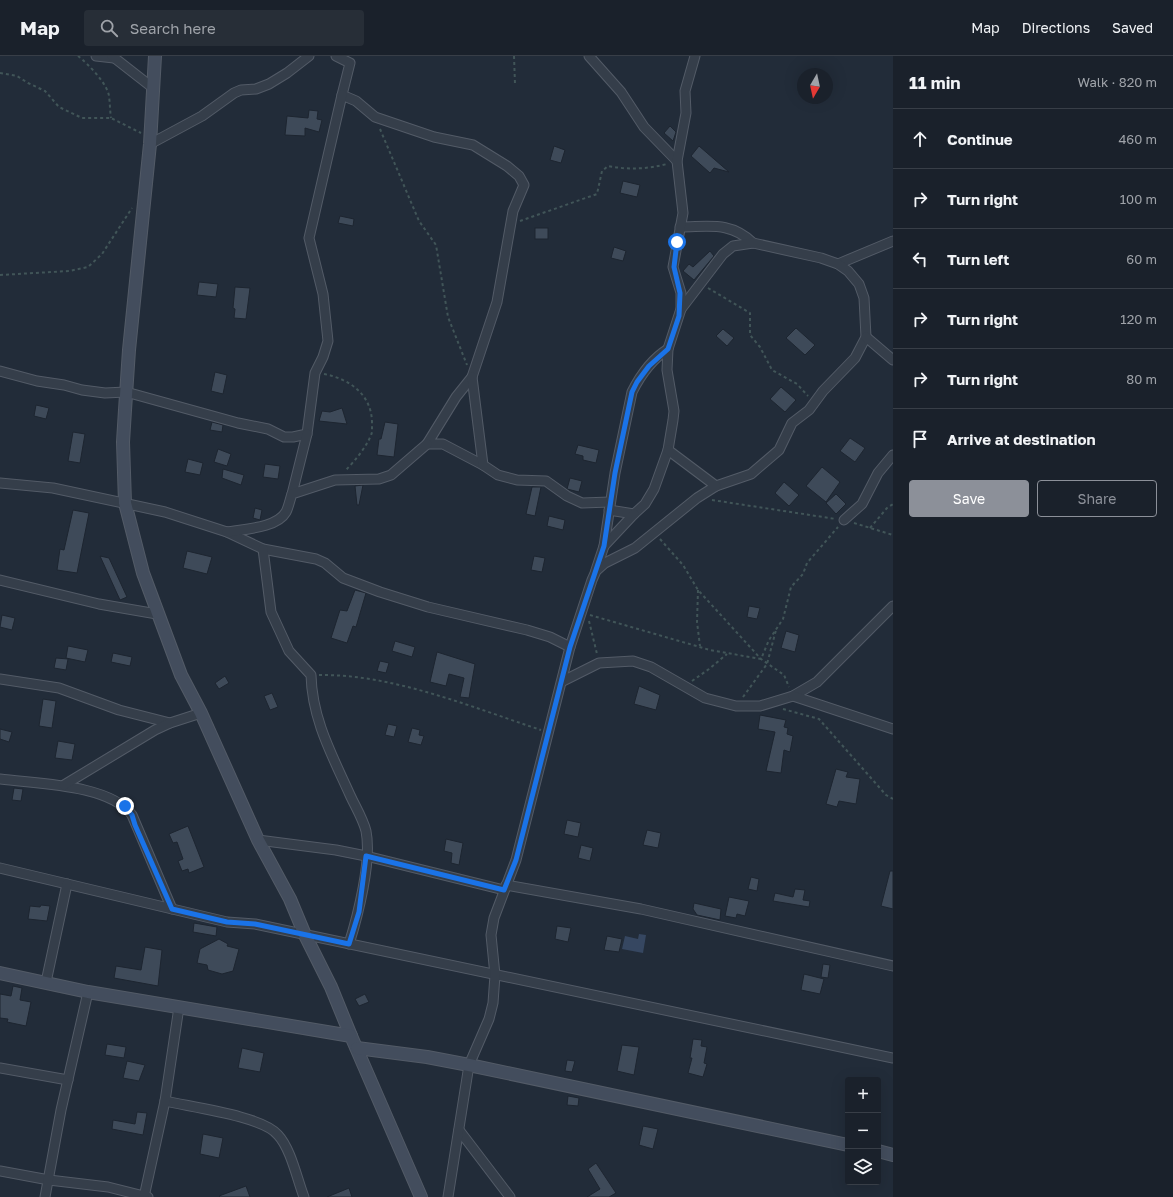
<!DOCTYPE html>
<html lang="en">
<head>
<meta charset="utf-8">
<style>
	body { margin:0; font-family:"Golos Text",sans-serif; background:#272e37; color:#f1f3f6 }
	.controls { position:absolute; right:12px; bottom:12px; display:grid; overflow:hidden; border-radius:4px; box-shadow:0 4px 16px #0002 }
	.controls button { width:36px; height:36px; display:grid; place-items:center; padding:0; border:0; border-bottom:1px solid #383e47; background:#1a212b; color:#f1f3f6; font:20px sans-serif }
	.compass { position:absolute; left:797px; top:12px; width:36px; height:36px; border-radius:50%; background:#1a212b; box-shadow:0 4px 16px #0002; rotate:189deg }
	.stop { position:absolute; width:12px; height:12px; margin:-9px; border:3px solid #1a73e8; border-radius:50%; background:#fff }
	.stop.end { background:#1a73e8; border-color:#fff; box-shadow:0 1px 4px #0008 }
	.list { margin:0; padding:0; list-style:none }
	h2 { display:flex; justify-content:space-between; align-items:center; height:52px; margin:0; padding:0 16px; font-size:17px }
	h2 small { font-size:13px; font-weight:400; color:#9fa3a9 }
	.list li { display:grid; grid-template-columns:26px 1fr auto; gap:12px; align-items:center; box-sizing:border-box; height:60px; padding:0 16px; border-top:1px solid #383e47 }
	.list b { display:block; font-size:15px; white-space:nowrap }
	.list em { font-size:13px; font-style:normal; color:#9fa3a9 }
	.actions { display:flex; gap:8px; padding:12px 16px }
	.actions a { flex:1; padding:9px 0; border:1px solid #8c9099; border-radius:4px; text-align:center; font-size:14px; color:#8c9099 }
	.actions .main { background:#8c9099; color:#fff }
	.icon { flex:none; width:22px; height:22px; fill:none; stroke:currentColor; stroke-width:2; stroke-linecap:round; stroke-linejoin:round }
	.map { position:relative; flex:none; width:893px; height:1141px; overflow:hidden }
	header { display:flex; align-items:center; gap:24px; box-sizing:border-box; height:56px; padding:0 20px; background:#1a212b; border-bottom:1px solid #383e47 }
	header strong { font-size:19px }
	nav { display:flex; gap:22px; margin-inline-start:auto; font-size:14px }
	.search { width:280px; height:36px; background:#272e37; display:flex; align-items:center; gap:10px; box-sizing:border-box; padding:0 14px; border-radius:4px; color:#9fa3a9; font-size:15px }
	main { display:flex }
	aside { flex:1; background:#1a212b }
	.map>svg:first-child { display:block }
	.water { fill:#364761 }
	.building { fill:#3e4a59; stroke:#1d2530 }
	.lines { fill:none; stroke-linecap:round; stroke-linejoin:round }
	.street-casing { stroke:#535b67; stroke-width:11 }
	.secondary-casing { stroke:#535b67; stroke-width:14 }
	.path { stroke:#415558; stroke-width:2; stroke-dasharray:3 3; stroke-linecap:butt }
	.street { stroke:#353e4a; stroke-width:9 }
	.secondary { stroke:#434d5d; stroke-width:12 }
	.route { stroke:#1a73e8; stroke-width:5 }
</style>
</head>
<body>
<header>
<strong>Map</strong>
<div class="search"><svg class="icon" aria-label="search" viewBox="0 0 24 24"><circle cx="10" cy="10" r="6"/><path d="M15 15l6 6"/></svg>Search here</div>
<nav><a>Map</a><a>Directions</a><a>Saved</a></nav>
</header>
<main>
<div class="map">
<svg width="893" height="1141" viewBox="0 0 893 1141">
	<rect width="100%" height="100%" fill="#222c39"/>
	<!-- water -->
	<polygon class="water" points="639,878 646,879 643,897 622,893 625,880 638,883"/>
	<!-- building -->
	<g class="building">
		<polygon points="309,54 318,55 317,63 322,64 319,76 305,72 305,80 285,79 287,60 308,62"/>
		<polygon points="670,70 676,76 673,85 664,77"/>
		<polygon points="554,90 565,94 561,107 550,104"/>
		<polygon points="699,90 729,116 714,112 710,117 691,100"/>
		<polygon points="623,125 640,129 637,141 620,137"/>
		<polygon points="340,160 354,163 353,170 338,167"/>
		<rect x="535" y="172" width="13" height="11"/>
		<polygon points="614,191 626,195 623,205 611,202"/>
		<polygon points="710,195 714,200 694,224 683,215 689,208 693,211"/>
		<polygon points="199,226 218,228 216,241 197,239"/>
		<polygon points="235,231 250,232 246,263 234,262 235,253 233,252"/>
		<polygon points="796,272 815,289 805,299 786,282"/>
		<polygon points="723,273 734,282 727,290 716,280"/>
		<polygon points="215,316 227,319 223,338 211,335"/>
		<polygon points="781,331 796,344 785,356 770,343"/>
		<polygon points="36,349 49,352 46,363 34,360"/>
		<polygon points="342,352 347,368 319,365 322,355 330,356"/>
		<polygon points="212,366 223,369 222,376 210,374"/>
		<polygon points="385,366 398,368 394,401 377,399 379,383 381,383"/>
		<polygon points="73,376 85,378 80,407 68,405"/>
		<polygon points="850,382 865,392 855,406 840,395"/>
		<polygon points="578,389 599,394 596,407 583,404 583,400 575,398"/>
		<polygon points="218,393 231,398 227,410 214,406"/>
		<polygon points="188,403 203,407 200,419 185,416"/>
		<polygon points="265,408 280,410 278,423 263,421"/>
		<polygon points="822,411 840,426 826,446 806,430"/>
		<polygon points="223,413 244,419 241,429 222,422"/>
		<polygon points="570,422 582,425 579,436 567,433"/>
		<polygon points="784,426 799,439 789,450 775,437"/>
		<polygon points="363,429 359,449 357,449 355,430"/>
		<polygon points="532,431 541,431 535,460 526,458"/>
		<polygon points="836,438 846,448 836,458 826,447"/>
		<polygon points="255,452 262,454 260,464 253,462"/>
		<polygon points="73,454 89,457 77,517 57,514 60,493 64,494"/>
		<polygon points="549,460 565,464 563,474 547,470"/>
		<polygon points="187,495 212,501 207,518 183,512"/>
		<polygon points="100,500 109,502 127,541 120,544"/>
		<polygon points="534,500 545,502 542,516 531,514"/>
		<polygon points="355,534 366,537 356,571 353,570 347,587 331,582 340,554 347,555"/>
		<polygon points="749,550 760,552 757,563 747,561"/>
		<polygon points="2,559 15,562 12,574 0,571"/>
		<polygon points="786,575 799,579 795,596 781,592"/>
		<polygon points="395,585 415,591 412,601 392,595"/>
		<polygon points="68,590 88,594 85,606 66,602"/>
		<polygon points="437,596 475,608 469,642 460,641 464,622 449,618 446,630 430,626"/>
		<polygon points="113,597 132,601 130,610 111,606"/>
		<polygon points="56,602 68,603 66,614 54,612"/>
		<polygon points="380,605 389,607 386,617 377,615"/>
		<polygon points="225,620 229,627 219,633 215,627"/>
		<polygon points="639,630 660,639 656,654 634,648"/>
		<polygon points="272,637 278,651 270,654 264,640"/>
		<polygon points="43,643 56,645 52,672 39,670"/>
		<polygon points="760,659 786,664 784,671 788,672 787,678 793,680 790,696 784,694 781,717 766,715 775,676 758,673"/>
		<polygon points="388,668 397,670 394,681 385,679"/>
		<polygon points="412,672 420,674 419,679 424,680 421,689 408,686"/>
		<polygon points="0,673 12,676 9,686 0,683"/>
		<polygon points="58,685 75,688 72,704 55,702"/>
		<polygon points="836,713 848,716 846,721 860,723 856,748 839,745 837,751 826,748"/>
		<polygon points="14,732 23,733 21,745 12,744"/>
		<polygon points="567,764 581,767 578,781 564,778"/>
		<polygon points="188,770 204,811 189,817 188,813 182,815 178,805 183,803 177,786 173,787 169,778"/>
		<polygon points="647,774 661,777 658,792 643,789"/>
		<polygon points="446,783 463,787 459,809 451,807 452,797 444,795"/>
		<polygon points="581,789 593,792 590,805 578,802"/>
		<polygon points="890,815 893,815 893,853 881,850"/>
		<polygon points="751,821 759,823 757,835 748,833"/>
		<polygon points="795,833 805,834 803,844 810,845 809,851 773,845 775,837 793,841"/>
		<polygon points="729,841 749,845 745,860 737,858 736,862 725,860"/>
		<polygon points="694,847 721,853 720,864 697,859 693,853"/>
		<polygon points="41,849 50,850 47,865 28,863 30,850 40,851"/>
		<polygon points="194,867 217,871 216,880 193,876"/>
		<polygon points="557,870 571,872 568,886 555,883"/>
		<polygon points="607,880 622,883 619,896 604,894"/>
		<polygon points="219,883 228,888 227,890 239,893 233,915 222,918 208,914 207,909 197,907 200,893"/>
		<polygon points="145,891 162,894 158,930 114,922 116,910 141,914"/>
		<polygon points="823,908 830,909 828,922 821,921"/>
		<polygon points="804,918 824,923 820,938 801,934"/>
		<polygon points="13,930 22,932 20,944 31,946 26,970 7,966 8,963 0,962 0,938 11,940"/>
		<polygon points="365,938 369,946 359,950 355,943"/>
		<polygon points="693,983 702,984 701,990 707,991 704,1007 707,1008 703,1021 688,1017 692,1002 690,1002"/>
		<polygon points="107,988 126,991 124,1002 105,999"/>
		<polygon points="622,989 639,991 634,1019 617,1015"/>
		<polygon points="242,992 264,997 260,1016 238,1012"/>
		<polygon points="567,1004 575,1005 572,1016 565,1015"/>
		<polygon points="127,1005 145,1009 139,1025 123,1022"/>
		<polygon points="568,1040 579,1042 578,1050 567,1049"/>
		<polygon points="137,1056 147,1057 143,1079 112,1073 113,1064 135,1068"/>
		<polygon points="643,1070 658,1073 653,1093 639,1089"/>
		<polygon points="203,1078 223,1082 219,1102 200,1098"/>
		<polygon points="596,1107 616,1137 609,1141 587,1141 600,1133 588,1113"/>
		<polygon points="246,1130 250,1141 220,1141 219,1140"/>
		<polygon points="349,1132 352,1141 327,1141"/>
	</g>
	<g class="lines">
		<defs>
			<g id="street">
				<polyline points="96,0 114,2"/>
				<polyline points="112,0 153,32"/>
				<polyline points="336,0 350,7 342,39 356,45 375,61 434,81 473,89 507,110 519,120 524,129 513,155 497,246 472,321 456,341 427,388 443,388 483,409"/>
				<polyline points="589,0 621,36 644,71 677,105"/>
				<polyline points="150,88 202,60 234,37 241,34 256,33 269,28 287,17 309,0"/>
				<path d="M680 171C709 171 730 165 753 187"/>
				<polyline points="838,208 893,185"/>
				<polyline points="681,253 723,198 733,190 753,187 821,202 838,208 848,215 859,228 864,242 866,281 855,302 823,335 809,354 792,367 779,394 751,418 716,430"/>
				<polyline points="866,281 893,304"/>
				<polyline points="0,315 37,325 64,329 82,334 105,337 126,336 238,367 268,373 284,381 293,381 307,378 315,317 323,301 328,285 323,238 309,182 342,39"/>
				<polyline points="472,321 483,409 498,419 517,424 546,425 567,440 582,447 610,446"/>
				<polyline points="0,427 53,432 165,456 227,476 263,493 316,503 325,507 343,522 380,536 428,551 527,574 550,581 570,591"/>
				<polyline points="292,438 307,378"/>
				<polyline points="609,454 634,458 645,448 654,433 668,394 673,364 674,355 667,314 668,293 681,253 681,237 673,211 683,157 677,105 686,57 685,35 695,0"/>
				<polyline points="844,464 862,448 878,417 893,399"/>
				<path d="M227 476C244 473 277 472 286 456 289 450 290 443 292 438L335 424 379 423 391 419 427 388"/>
				<polyline points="604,490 634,458"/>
				<path d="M263 493 271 556 289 595 311 619C312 663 332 699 350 739 355 750 363 763 366 775 372 805 358 859 349 888"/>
				<path d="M596 514 604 490 615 417 632 336C640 320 652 303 668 293"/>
				<polyline points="0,524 99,548 157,558"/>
				<polyline points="0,623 59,632 119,654 170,667"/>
				<polyline points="563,625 599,607 633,605 651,611 705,642 736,650 760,650 793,640 817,626 893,550"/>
				<polyline points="793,640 893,673"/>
				<path d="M0 723C36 728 109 728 132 759L172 853"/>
				<polyline points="64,729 155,674 170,667 201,657"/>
				<polyline points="258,784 336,794 366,800 504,834"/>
				<polyline points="0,812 227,866 255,868 893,1002"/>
				<polyline points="506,829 641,853 893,910"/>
				<polyline points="46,926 67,828"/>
				<polyline points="0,1012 68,1024"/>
				<path d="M165 1045C190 1051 263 1060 278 1079 291 1093 297 1123 304 1141"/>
				<polyline points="459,1074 510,1141"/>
				<polyline points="0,1115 49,1124 108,1131 148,1141"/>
				<polyline points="45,1141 61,1054 88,936"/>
				<polyline points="144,1141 165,1045 179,951"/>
				<polyline points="448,1141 469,1009 489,963 493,947 495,919 491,879 494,862 516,804 570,591 592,524 596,515 605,507 635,492 697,442 716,430 668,394"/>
			</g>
			<g id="secondary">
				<polyline points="155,0 150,88 129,294 125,354 123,386 125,447 143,517 181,619 201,657 258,784 290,843 305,879 331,931 351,980"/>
				<polyline points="0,917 88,936 351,980 421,1141"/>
				<polyline points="357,992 427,1001 469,1009 848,1089"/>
				<polyline points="878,1095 893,1099"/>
			</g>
		</defs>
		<!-- street casing -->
		<use href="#street" class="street-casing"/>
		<!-- secondary casing -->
		<use href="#secondary" class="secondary-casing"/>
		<!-- path -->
		<g class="path">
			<path d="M78 0C88 8 107 27 109 40 110 48 110 55 111 62"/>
			<polyline points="514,0 515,28"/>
			<polyline points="0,17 17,20 28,27 45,35 59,51 82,62 111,62 141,77"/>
			<polyline points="380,73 419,165 436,189 448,261 467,309"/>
			<path d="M520 165 597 138 602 115 608 110C629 114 647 113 667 108"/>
			<polyline points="0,219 69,215 88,211 102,198 132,152"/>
			<polyline points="708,232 750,257 750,279 760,291 772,314 797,328 808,340"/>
			<path d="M324 318C350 323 372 339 372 367 372 370 372 374 372 376 369 388 354 406 345 415"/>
			<polyline points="712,444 836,463"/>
			<polyline points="854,467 893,479"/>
			<polyline points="870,472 887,452 893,448"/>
			<polyline points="660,483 683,509 698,534 761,603 784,619 789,631"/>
			<polyline points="698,534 697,566 700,590"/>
			<polyline points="590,559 710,594 761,603 769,584 783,563 791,531 803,518 807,507 838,471"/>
			<polyline points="589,565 597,598"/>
			<path d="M319 619C393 618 471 651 541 674"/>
			<polyline points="692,625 709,613 727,598"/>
			<polyline points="743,641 767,608 776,574"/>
			<polyline points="783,653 819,663 886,739 893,743"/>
		</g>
		<!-- street -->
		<use href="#street" class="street"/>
		<!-- secondary -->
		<use href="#secondary" class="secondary"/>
	</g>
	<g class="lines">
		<!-- route -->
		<polyline class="route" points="125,750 132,759 135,769 172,853 227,866 255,868 349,888 359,856 366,800 504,834 516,804 570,591 604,490 615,417 632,336 637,326 649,310 668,293 679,260 680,237 674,211 677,186"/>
	</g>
</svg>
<div class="controls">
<button>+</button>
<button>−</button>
<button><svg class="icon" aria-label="layers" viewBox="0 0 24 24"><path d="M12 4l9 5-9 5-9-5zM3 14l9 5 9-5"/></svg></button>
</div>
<svg class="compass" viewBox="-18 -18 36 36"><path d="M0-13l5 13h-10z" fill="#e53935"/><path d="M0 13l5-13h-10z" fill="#9fa3a9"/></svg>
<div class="stop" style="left:677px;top:186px"></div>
<div class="stop end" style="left:125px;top:750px"></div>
</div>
<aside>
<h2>11 min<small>Walk · 820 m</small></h2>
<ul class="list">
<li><svg class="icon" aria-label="ahead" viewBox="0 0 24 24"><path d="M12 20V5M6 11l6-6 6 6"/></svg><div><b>Continue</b></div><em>460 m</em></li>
<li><svg class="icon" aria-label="right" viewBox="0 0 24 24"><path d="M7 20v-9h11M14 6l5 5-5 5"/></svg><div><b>Turn right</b></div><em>100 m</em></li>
<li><svg class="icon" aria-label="left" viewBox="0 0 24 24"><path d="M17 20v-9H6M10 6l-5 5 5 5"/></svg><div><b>Turn left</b></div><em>60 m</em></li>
<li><svg class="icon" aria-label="right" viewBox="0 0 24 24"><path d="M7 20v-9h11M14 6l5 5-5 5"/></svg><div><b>Turn right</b></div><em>120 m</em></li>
<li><svg class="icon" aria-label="right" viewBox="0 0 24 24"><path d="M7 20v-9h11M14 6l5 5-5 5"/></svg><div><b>Turn right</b></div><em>80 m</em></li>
<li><svg class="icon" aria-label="arrive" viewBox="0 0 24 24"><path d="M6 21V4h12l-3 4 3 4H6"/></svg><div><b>Arrive at destination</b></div></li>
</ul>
<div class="actions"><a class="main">Save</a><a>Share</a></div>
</aside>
</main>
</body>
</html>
